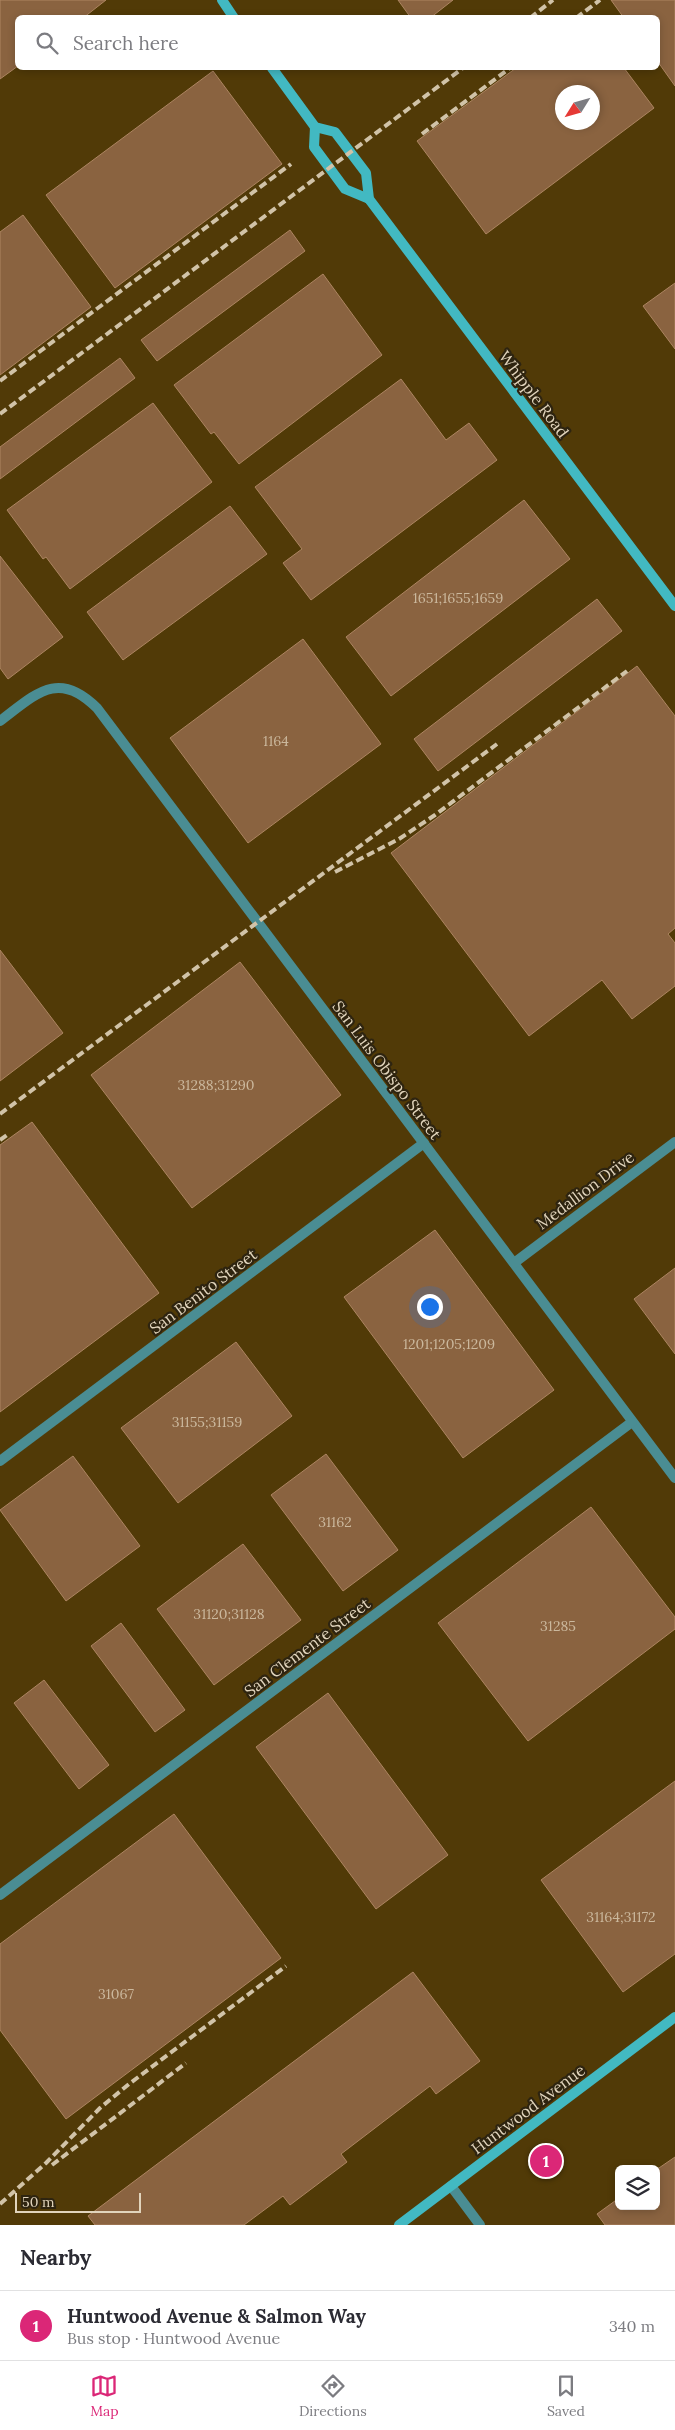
<!DOCTYPE html>
<html lang="en">
<head>
<meta charset="utf-8">
<style>
	body { margin:0; font-family:Lora,serif; background:#f2f2f3; color:#2b2b33 }
	.controls { position:absolute; right:15px; bottom:15px; display:grid; overflow:hidden; border-radius:8px; box-shadow:0 2px 8px #0003 }
	.controls button { width:45px; height:45px; display:grid; place-items:center; padding:0; border:0; border-bottom:1px solid #e1e1e2; background:#fff; color:#2b2b33; font:25px sans-serif }
	.compass { position:absolute; left:555px; top:85px; width:45px; height:45px; border-radius:50%; background:#fff; box-shadow:0 2px 8px #0003; rotate:233deg }
	.scale { position:absolute; left:15px; bottom:12px; width:126px; box-sizing:border-box; padding-left:5px; border:2px solid #e1d4bc; border-top:0; font-size:14px; line-height:18px; white-space:nowrap; color:#e1d4bc; -webkit-text-stroke:4px #2e2410; paint-order:stroke }
	.you { position:absolute; left:429px; top:1306px; width:18px; height:18px; margin:-12px; border:4px solid #fff; border-radius:50%; background:#1a73e8; box-shadow:0 0 0 8px #1a73e833 }
	.badge { display:grid; place-items:center; width:32px; height:32px; border-radius:50%; background:#db2777; color:#fff; font-size:16px; font-weight:700 }
	.pin { position:absolute; translate:-50% -50%; border:2px solid #fff; box-shadow:0 1px 5px #0006 }
	.list { margin:0; padding:0; list-style:none }
	h2 { display:flex; justify-content:space-between; align-items:center; height:65px; margin:0; padding:0 20px; font-size:21px }
	h2 small { font-size:16px; font-weight:400; color:#7c7c81 }
	.list li { display:grid; grid-template-columns:32px 1fr auto; gap:15px; align-items:center; box-sizing:border-box; height:70px; padding:0 20px; border-top:1px solid #e1e1e2 }
	.list b { display:block; font-size:19px; white-space:nowrap }
	.list p { margin:0; font-size:16px; white-space:nowrap; color:#7c7c81 }
	.list em { font-size:16px; font-style:normal; color:#7c7c81 }
	.icon { flex:none; width:28px; height:28px; fill:none; stroke:currentColor; stroke-width:2; stroke-linecap:round; stroke-linejoin:round }
	.map { position:relative; flex:none; width:675px; height:2225px; overflow:hidden }
	.search { position:absolute; background:#fff; box-shadow:0 2px 8px #0003; left:15px; right:15px; top:15px; height:55px; display:flex; align-items:center; gap:12px; box-sizing:border-box; padding:0 18px; border-radius:8px; color:#7c7c81; font-size:19px }
	.sheet { height:135px; background:#fff }
	nav { display:flex; justify-content:space-around; align-items:center; box-sizing:border-box; height:70px; border-top:1px solid #e1e1e2; background:#fff; font-size:14px; color:#7c7c81 }
	nav a { display:grid; justify-items:center; gap:2px }
	nav .on { color:#db2777 }
	.map>svg:first-child { display:block }
	.building { fill:#8a6340; stroke:#ad8561; fill-rule:evenodd }
	.lines { fill:none; stroke-linecap:round; stroke-linejoin:round }
	.street { stroke:#4a8d93; stroke-width:10 }
	.secondary { stroke:#42b9c2; stroke-width:10 }
	.rail { stroke:#d1c3a8; stroke-width:4; stroke-dasharray:8 4; stroke-linecap:butt }
	.labels { text-anchor:middle; stroke-width:4.5; stroke-linejoin:round; paint-order:stroke }
	.number-label { font-size:14px; fill:#cbb89d }
	.street-label { font-size:16px; fill:#e1d4bc; stroke:#2e2410 }
</style>
</head>
<body>
<div class="map">
<svg width="675" height="2225" viewBox="0 0 675 2225">
	<rect width="100%" height="100%" fill="#513a07"/>
	<!-- building -->
	<g class="building">
		<polygon points="0,0 106,0 83,18 18,18 18,66 0,79"/>
		<polygon points="398,0 453,0 430,18 411,18"/>
		<polygon points="611,0 675,0 675,86 658,62 658,18 624,18"/>
		<path d="M516 68H624L654 108 486 234 417 141ZM562 92H592V122H562Z"/>
		<polygon points="213,71 282,164 115,288 46,195"/>
		<polygon points="23,215 91,307 0,375 0,232"/>
		<polygon points="290,230 305,251 157,361 141,340"/>
		<polygon points="323,274 382,355 239,464 214,432 211,434 174,385"/>
		<polygon points="675,283 675,349 643,306"/>
		<polygon points="120,358 135,378 0,479 0,447"/>
		<polygon points="401,379 446,440 469,423 497,460 311,600 283,563 302,549 255,487"/>
		<polygon points="153,403 212,482 70,589 46,557 43,559 7,510"/>
		<polygon points="524,500 570,559 391,696 346,637"/>
		<polygon points="230,506 267,554 123,660 87,612"/>
		<polygon points="0,556 63,637 8,679 0,668"/>
		<polygon points="597,599 622,631 438,771 414,739"/>
		<polygon points="303,639 381,744 248,843 170,738"/>
		<polygon points="637,666 675,716 675,928 668,934 675,943 675,986 632,1019 602,980 529,1036 391,853"/>
		<polygon points="0,950 63,1033 0,1081"/>
		<polygon points="240,962 341,1095 192,1208 91,1075"/>
		<polygon points="32,1122 159,1293 0,1412 0,1145"/>
		<polygon points="435,1230 554,1390 463,1458 344,1297"/>
		<polygon points="675,1268 675,1354 634,1299"/>
		<polygon points="236,1342 292,1416 178,1503 121,1428"/>
		<polygon points="326,1454 398,1550 343,1591 271,1495"/>
		<polygon points="73,1456 140,1546 66,1601 0,1510"/>
		<polygon points="591,1507 675,1617 675,1629 528,1741 438,1623"/>
		<polygon points="243,1544 301,1620 214,1685 157,1609"/>
		<polygon points="121,1623 185,1710 155,1732 91,1646"/>
		<polygon points="44,1680 109,1765 79,1789 14,1703"/>
		<polygon points="328,1693 448,1855 376,1909 256,1747"/>
		<polygon points="675,1781 675,1954 623,1992 541,1880"/>
		<polygon points="174,1814 281,1958 66,2119 0,2030 0,1944"/>
		<polygon points="413,1972 480,2061 436,2094 430,2086 341,2154 347,2162 290,2205 283,2196 244,2225 95,2225 88,2216"/>
		<polygon points="675,2157 675,2225 605,2225 597,2214 619,2198 619,2206 656,2206 656,2170"/>
	</g>
	<g class="lines">
		<!-- street -->
		<g class="street">
			<path d="M0 721C36 694 58 669 97 708L675 1478"/>
			<polyline points="514,1263 675,1142"/>
			<polyline points="0,1461 424,1143"/>
			<polyline points="0,1895 632,1422"/>
			<polyline points="451,2186 480,2225"/>
		</g>
		<!-- secondary -->
		<g class="secondary">
			<polyline points="222,0 234,18"/>
			<polyline points="272,68 315,127 335,132 366,173 369,199 675,606"/>
			<polyline points="315,127 314,147 345,189 369,199"/>
			<polyline points="399,2225 675,2017"/>
		</g>
		<!-- rail -->
		<g class="rail">
			<polyline points="530,18 553,0"/>
			<polyline points="576,18 600,0"/>
			<polyline points="422,134 510,68"/>
			<polyline points="0,381 291,164"/>
			<polyline points="0,414 463,68"/>
			<polyline points="335,872 399,839 435,815 627,671"/>
			<polyline points="0,1114 497,744"/>
			<polyline points="0,1140 7,1135"/>
			<polyline points="52,2165 186,2063"/>
			<polyline points="0,2204 46,2163 100,2108 129,2084 286,1966"/>
		</g>
	</g>
	<g class="labels">
		<!-- number labels -->
		<g class="number-label">
			<text x="458" y="603">1651;1655;1659</text>
			<text x="276" y="746">1164</text>
			<text x="216" y="1090">31288;31290</text>
			<text x="449" y="1349">1201;1205;1209</text>
			<text x="207" y="1427">31155;31159</text>
			<text x="335" y="1527">31162</text>
			<text x="229" y="1619">31120;31128</text>
			<text x="558" y="1631">31285</text>
			<text x="621" y="1922">31164;31172</text>
			<text x="116" y="1999">31067</text>
		</g>
		<!-- street labels -->
		<g class="street-label">
			<text transform="translate(534 394) rotate(53)" y="6">Whipple Road</text>
			<text transform="translate(387 1070) rotate(53)" y="6">San Luis Obispo Street</text>
			<text transform="translate(585 1190) rotate(-37)" y="6">Medallion Drive</text>
			<text transform="translate(203 1291) rotate(-37)" y="6">San Benito Street</text>
			<text transform="translate(307 1647) rotate(-37)" y="6">San Clemente Street</text>
			<text transform="translate(528 2109) rotate(-37)" y="6">Huntwood Avenue</text>
		</g>
	</g>
</svg>
<div class="controls">
<button><svg class="icon" aria-label="layers" viewBox="0 0 24 24"><path d="M12 4l9 5-9 5-9-5zM3 14l9 5 9-5"/></svg></button>
</div>
<svg class="compass" viewBox="-18 -18 36 36"><path d="M0-13l5 13h-10z" fill="#e53935"/><path d="M0 13l5-13h-10z" fill="#7c7c81"/></svg>
<div class="scale">50 m</div>
<div class="you"></div>
<div class="pin badge" style="left:546px;top:2161px">1</div>
<div class="search"><svg class="icon" aria-label="search" viewBox="0 0 24 24"><circle cx="10" cy="10" r="6"/><path d="M15 15l6 6"/></svg>Search here</div>
</div>
<section class="sheet">
<h2>Nearby<small></small></h2>
<ul class="list">
<li><span class="badge">1</span><div><b>Huntwood Avenue &amp; Salmon Way</b><p>Bus stop · Huntwood Avenue</p></div><em>340 m</em></li>
</ul>
</section>
<nav>
<a class="on"><svg class="icon" aria-label="map" viewBox="0 0 24 24"><path d="M3 6l6-2 6 2 6-2v14l-6 2-6-2-6 2zM9 4v14M15 6v14"/></svg>Map</a>
<a><svg class="icon" aria-label="directions" viewBox="0 0 24 24"><path d="M12 3l9 9-9 9-9-9zM9 14v-3h6M13 9l2 2-2 2"/></svg>Directions</a>
<a><svg class="icon" aria-label="saved" viewBox="0 0 24 24"><path d="M7 4h10v16l-5-4-5 4z"/></svg>Saved</a>
</nav>
</body>
</html>
